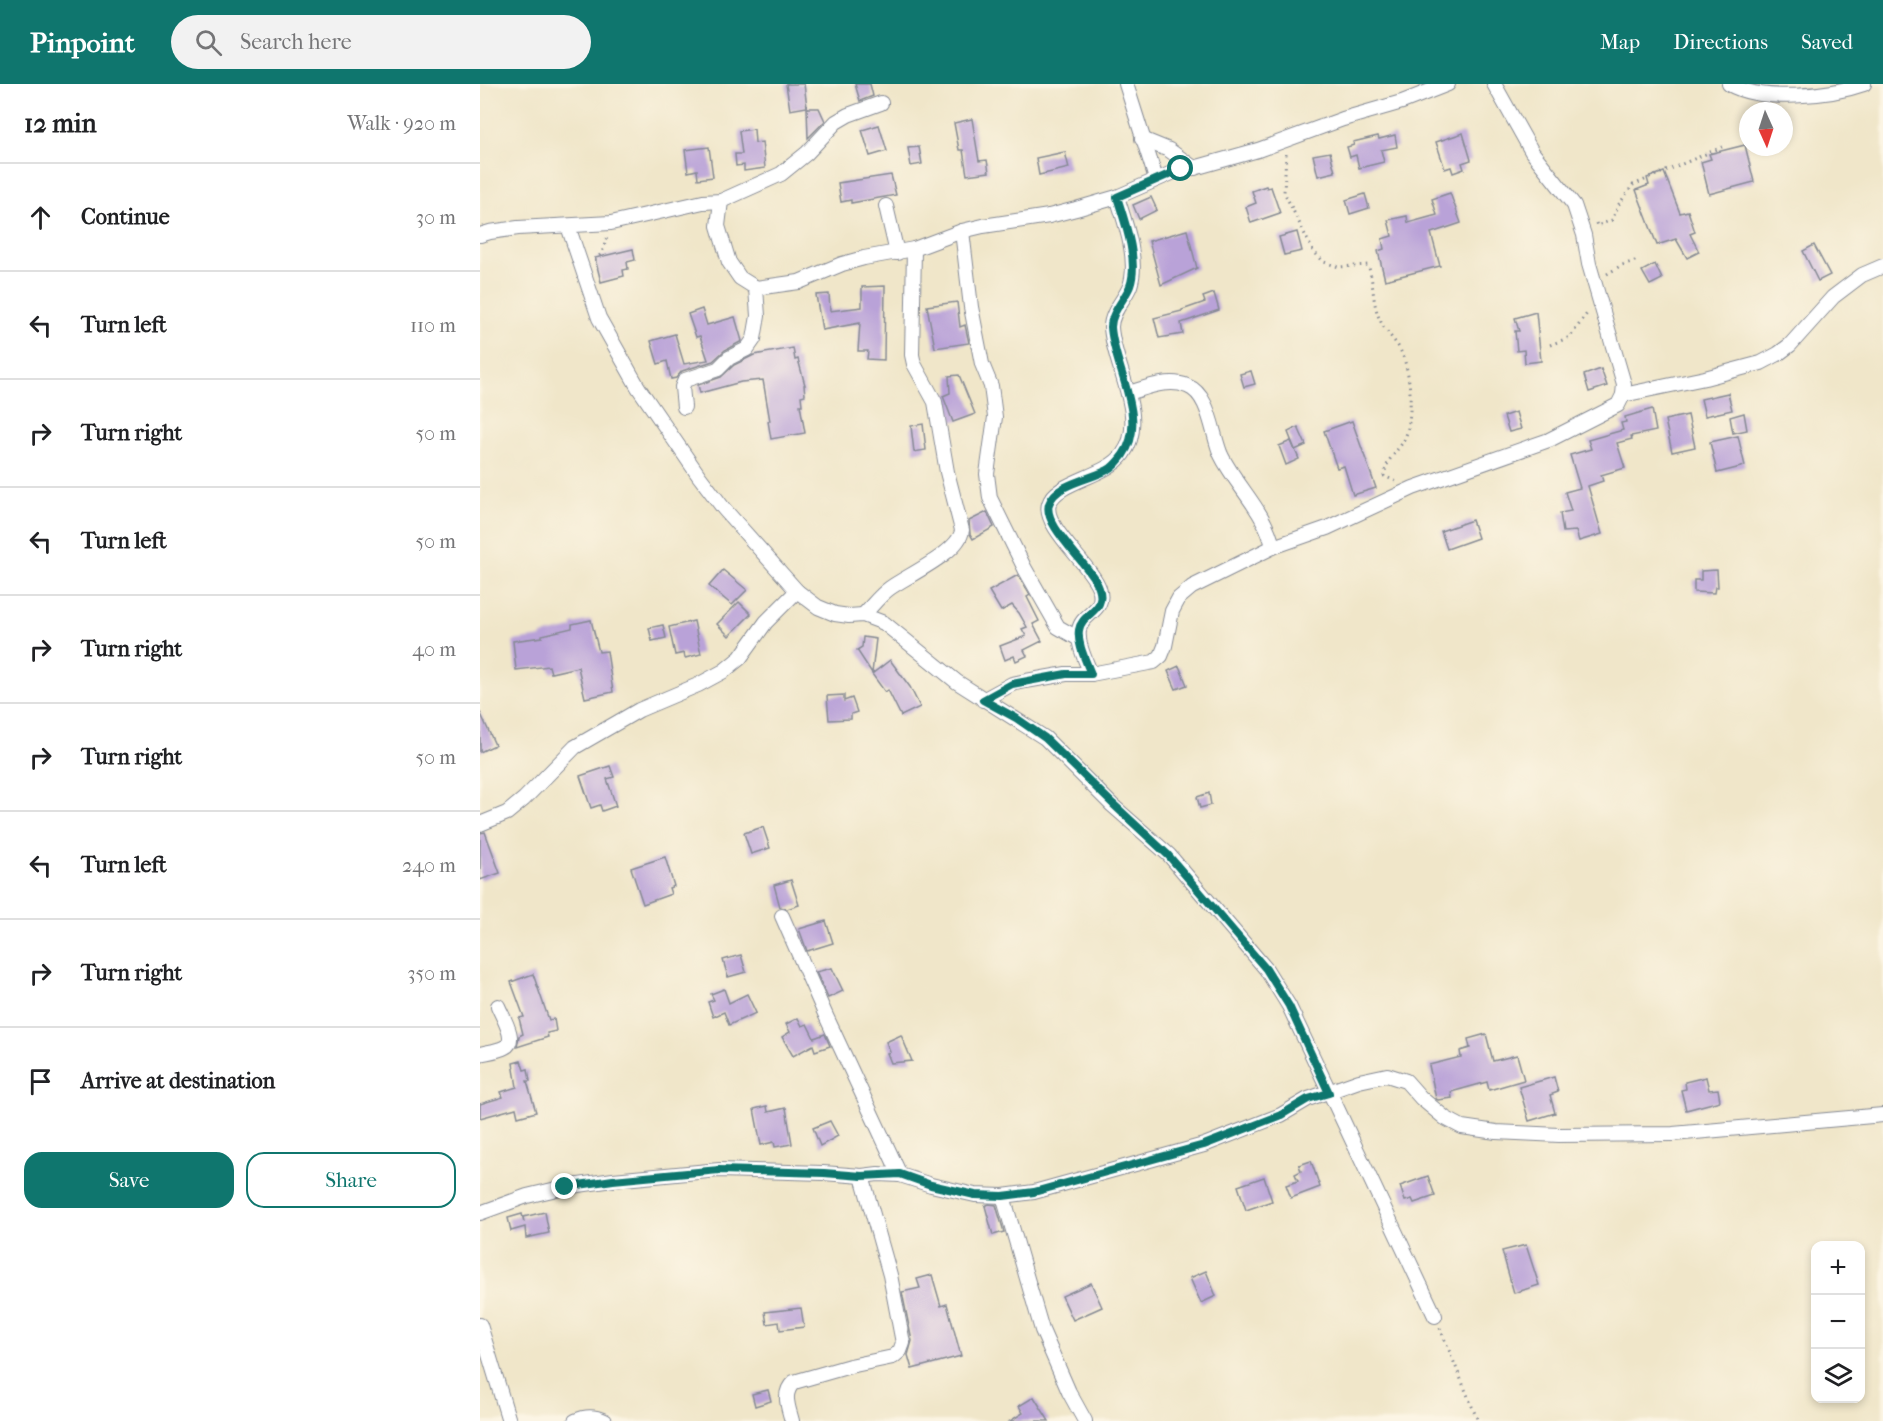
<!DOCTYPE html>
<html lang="en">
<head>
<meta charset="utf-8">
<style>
	body { margin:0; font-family:"IM FELL French Canon",serif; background:#f2f2f2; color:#202124 }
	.controls { position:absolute; right:18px; bottom:18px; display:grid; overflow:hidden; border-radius:12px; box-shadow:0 3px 9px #0003 }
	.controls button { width:54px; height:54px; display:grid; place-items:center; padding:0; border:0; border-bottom:2px solid #e0e0e0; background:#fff; color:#202124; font:30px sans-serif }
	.compass { position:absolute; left:1259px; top:18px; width:54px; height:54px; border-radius:50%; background:#fff; box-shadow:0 3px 9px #0003; rotate:177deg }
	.stop { position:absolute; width:18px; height:18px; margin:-14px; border:4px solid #0f766e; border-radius:50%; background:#fff }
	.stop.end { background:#0f766e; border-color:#fff; box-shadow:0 2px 6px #0008 }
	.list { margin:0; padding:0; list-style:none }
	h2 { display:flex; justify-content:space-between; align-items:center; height:78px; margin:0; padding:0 24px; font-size:26px }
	h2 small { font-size:20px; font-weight:400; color:#757577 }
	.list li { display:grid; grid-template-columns:39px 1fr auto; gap:18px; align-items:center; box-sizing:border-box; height:108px; padding:0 24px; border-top:2px solid #e0e0e0 }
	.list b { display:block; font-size:22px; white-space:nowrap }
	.list em { font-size:20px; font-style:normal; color:#757577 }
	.actions { display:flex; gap:12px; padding:18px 24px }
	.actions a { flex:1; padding:14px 0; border:2px solid #0f766e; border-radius:18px; text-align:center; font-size:21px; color:#0f766e }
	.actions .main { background:#0f766e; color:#fff }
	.icon { flex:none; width:33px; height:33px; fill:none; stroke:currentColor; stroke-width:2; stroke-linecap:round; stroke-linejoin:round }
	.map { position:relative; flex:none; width:1403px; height:1337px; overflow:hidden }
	header { display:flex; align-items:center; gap:36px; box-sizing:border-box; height:84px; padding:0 30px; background:#0f766e; color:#fff }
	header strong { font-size:28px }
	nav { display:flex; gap:33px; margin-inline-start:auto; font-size:21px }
	.search { width:420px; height:54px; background:#f2f2f2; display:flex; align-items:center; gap:15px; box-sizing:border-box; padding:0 21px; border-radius:33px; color:#757577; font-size:22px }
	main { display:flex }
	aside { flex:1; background:#fff }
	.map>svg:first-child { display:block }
	.building { fill:#b9a2d8 }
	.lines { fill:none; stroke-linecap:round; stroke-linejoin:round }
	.minor-casing { stroke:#868a94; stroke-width:16 }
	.path { stroke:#868a94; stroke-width:3; stroke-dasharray:1.5 4.5; stroke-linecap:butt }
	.minor { stroke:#fff; stroke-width:14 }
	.route { stroke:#0f766e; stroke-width:8 }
</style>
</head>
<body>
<header>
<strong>Pinpoint</strong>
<div class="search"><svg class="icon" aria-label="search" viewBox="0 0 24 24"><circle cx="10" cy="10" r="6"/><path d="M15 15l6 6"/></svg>Search here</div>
<nav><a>Map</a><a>Directions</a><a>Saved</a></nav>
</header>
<main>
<aside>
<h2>12 min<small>Walk · 920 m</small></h2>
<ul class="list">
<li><svg class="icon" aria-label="ahead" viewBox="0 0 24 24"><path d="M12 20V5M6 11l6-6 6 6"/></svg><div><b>Continue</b></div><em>30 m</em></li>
<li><svg class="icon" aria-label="left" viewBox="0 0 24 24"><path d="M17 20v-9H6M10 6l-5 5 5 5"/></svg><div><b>Turn left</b></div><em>110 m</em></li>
<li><svg class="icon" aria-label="right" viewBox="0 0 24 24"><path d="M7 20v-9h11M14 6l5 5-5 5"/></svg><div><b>Turn right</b></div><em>50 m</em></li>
<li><svg class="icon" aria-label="left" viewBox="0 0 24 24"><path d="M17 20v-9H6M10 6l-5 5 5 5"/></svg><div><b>Turn left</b></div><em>50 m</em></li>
<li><svg class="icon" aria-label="right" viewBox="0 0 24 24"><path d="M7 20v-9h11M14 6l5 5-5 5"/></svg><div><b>Turn right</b></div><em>40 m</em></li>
<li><svg class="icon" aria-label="right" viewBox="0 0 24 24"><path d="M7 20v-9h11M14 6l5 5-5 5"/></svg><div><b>Turn right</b></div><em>50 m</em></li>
<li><svg class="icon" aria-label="left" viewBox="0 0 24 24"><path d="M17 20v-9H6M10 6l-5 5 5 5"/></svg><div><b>Turn left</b></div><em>240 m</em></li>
<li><svg class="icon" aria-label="right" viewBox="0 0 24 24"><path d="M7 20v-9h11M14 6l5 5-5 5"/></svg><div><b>Turn right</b></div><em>350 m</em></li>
<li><svg class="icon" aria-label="arrive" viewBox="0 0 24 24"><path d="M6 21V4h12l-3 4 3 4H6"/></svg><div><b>Arrive at destination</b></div></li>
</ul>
<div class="actions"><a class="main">Save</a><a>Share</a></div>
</aside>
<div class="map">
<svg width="1403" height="1337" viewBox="0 0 1403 1337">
	<rect width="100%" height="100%" fill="#fcf5e5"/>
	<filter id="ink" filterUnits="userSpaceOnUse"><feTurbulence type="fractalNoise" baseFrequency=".0167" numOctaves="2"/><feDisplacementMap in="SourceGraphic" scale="12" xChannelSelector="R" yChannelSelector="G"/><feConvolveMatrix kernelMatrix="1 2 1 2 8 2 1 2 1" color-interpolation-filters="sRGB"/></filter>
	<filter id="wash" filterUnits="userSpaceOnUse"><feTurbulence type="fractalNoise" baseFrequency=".008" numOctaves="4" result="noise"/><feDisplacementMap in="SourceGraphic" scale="24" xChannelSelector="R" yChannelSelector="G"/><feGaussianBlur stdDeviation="1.35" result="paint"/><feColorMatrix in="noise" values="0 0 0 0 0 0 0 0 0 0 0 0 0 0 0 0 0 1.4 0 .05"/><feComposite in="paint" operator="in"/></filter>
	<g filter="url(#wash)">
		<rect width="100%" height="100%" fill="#f0e6c9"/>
		<g id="blocks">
			<!-- building -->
			<g class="building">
				<polygon points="306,0 324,0 327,23 310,26"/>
				<polygon points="375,0 390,0 393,12 380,17"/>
				<polygon points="327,24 339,24 345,37 328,54"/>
				<polygon points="492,35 499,77 507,76 509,88 487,91 483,66 479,66 474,39"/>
				<polygon points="399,41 407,67 390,72 382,46"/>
				<polygon points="274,45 275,59 282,58 285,84 264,87 264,81 256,82 255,70 262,70 259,47"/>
				<polygon points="983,49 991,76 982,79 984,85 973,89 971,83 965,85 956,58"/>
				<polygon points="915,51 917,63 901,66 904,78 879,84 876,71 870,73 867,63 874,61 873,58 898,52 899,55"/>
				<polygon points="1265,61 1274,98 1229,110 1221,78 1231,75 1229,70"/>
				<polygon points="229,63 233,93 218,95 217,86 208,88 205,66"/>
				<polygon points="439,63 442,80 431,82 428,64"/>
				<polygon points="585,68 589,84 559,91 556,74"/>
				<polygon points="850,68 855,88 838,92 833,71"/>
				<polygon points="1184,88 1200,129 1208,127 1215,148 1210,150 1219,168 1207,174 1196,155 1177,161 1156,106 1169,101 1167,94"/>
				<polygon points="411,91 416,111 371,119 371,116 361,118 358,99"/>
				<polygon points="786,102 787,104 791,103 800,129 771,139 766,123 776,119 772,107"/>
				<polygon points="970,109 981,139 951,149 960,182 905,196 898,167 904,165 902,155 912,152 908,136 927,132 928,139 957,131 952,115"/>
				<polygon points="885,110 889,124 870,130 866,116"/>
				<polygon points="671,113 677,126 659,135 653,121"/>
				<polygon points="707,146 717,184 681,201 669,157"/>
				<polygon points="817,148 822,167 804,171 799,153"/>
				<polygon points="1334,161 1350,191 1338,197 1323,167"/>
				<polygon points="153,165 155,176 147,178 148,185 143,186 144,192 121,198 115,174"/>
				<polygon points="1175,180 1182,195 1170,201 1162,187"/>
				<polygon points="405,202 404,276 387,275 388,267 378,267 380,239 342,246 336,211 349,210 350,227 382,223 382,203"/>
				<polygon points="734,209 739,226 701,239 703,250 679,254 674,234 702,227 702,226 725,218 723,213"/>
				<polygon points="477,218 480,243 485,241 489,259 455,264 447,222"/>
				<polygon points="222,225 227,241 255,233 262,257 245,266 233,277 202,287 196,294 191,295 187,277 178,280 171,257 195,250 204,280 228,276 220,252 216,253 208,230"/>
				<polygon points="1056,228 1061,277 1045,279 1044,266 1037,267 1035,247 1039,247 1035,234"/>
				<polygon points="313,264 315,276 318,275 325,301 324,301 325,311 321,312 322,321 320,321 325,349 291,355 288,337 290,337 283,296 261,298 220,309 218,301 241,293 254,281 274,271"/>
				<polygon points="1121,285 1127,302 1109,308 1104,291"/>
				<polygon points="771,287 775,300 764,303 760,290"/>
				<polygon points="479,291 495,330 473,338 463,312 470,309 469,292"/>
				<polygon points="1248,309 1252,326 1225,332 1221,315"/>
				<polygon points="1172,325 1176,347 1151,352 1152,355 1137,359 1145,384 1121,391 1123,397 1108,402 1122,450 1099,457 1096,447 1083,448 1080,429 1091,427 1085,408 1100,404 1090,371 1111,365 1108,356 1143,346 1141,339 1146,338 1145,333"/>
				<polygon points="1036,328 1041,345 1029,348 1024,332"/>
				<polygon points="1264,329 1267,346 1253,349 1250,333"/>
				<polygon points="1208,331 1215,363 1192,368 1185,336"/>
				<polygon points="872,337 896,404 873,411 864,382 857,384 844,347"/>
				<polygon points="443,340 446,366 434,368 431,342"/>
				<polygon points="818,343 826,361 815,366 808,348"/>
				<polygon points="1258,352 1265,382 1237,389 1230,358"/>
				<polygon points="811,357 819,375 806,381 799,362"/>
				<polygon points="507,428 514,443 493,455 490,450 489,437"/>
				<polygon points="992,436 998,454 967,465 961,447"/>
				<polygon points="243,486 267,506 252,521 229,502"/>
				<polygon points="1237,486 1238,503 1235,503 1234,509 1214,508 1214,496 1221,496 1221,487"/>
				<polygon points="538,491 550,511 547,513 559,537 553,540 562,557 544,566 547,572 536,577 534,572 525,576 520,562 546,552 542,545 547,543 539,529 532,521 521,527 509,507"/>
				<polygon points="259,518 271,530 249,552 237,540"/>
				<polygon points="111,536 119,568 127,567 133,608 105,614 98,583 71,589 69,582 36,586 33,557 62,553 62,551 92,544 92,540"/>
				<polygon points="214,537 221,570 205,574 204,569 195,571 189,543"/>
				<polygon points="183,541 186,554 172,557 169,544"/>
				<polygon points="383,553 396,555 392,589 377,566 382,563"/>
				<polygon points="410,576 430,603 440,623 421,632 408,606 405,608 392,590"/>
				<polygon points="699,582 707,601 696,605 688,587"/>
				<polygon points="364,611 364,617 372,614 377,628 371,630 371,635 349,636 347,612"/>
				<polygon points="0,628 15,661 0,668"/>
				<polygon points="130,682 134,693 127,695 136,722 122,727 120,721 111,724 100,692"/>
				<polygon points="729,709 731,721 720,724 717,713"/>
				<polygon points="283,743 290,764 271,770 264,749"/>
				<polygon points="5,748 20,789 0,796 0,749"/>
				<polygon points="185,773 194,802 189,804 191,810 163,820 151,784"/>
				<polygon points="311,796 319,821 307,825 300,823 294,801"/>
				<polygon points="346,837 353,859 327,867 319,845"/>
				<polygon points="261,871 266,888 248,893 243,876"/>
				<polygon points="352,884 363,907 348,914 336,888"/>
				<polygon points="53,890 69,936 74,935 76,947 67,949 68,953 37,963 39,952 43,950 39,934 44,933 31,898"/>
				<polygon points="244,905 249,919 267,910 276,929 249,941 244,928 233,933 228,918 234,916 231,910"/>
				<polygon points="318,934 322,942 327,940 334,954 345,950 350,962 335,967 333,961 313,972 302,953 310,948 306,940"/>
				<polygon points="1006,950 1013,977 1037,971 1044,996 1009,1006 1007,998 971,1008 972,1014 958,1016 956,1015 949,981 981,973 980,967 990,964 988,955"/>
				<polygon points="421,951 432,977 411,979 407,969 410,968 406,958"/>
				<polygon points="41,977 44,986 48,985 50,997 47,997 56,1028 38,1033 36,1024 0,1034 0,1020 23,1013 21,1008 37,1003 33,979"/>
				<polygon points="1074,993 1078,1008 1070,1011 1075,1029 1049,1037 1039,1003"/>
				<polygon points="1226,993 1229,1006 1238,1005 1240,1017 1206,1026 1201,1006 1206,1005 1205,998"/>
				<polygon points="287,1022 288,1028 306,1024 312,1060 295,1063 294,1058 281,1061 274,1025"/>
				<polygon points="350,1037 358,1052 340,1062 333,1044"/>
				<polygon points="831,1077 840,1103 811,1114 806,1101 818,1097 815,1090 821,1087 819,1081"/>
				<polygon points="948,1092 955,1112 934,1119 932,1115 925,1117 920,1102"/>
				<polygon points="784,1093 792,1117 766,1126 758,1102"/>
				<polygon points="509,1120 516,1121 524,1148 513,1151 505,1122"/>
				<polygon points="65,1128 69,1149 46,1154 45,1143 31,1147 28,1134 42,1130 44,1138 43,1133"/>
				<polygon points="1046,1161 1059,1201 1034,1209 1022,1167"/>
				<polygon points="726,1187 736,1212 721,1219 710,1194"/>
				<polygon points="452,1191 461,1222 467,1220 481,1272 432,1285 428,1271 432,1257 422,1208 440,1204 437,1195"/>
				<polygon points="611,1199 622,1223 593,1236 582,1212"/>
				<polygon points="321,1224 324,1243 300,1246 299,1238 287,1240 285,1228"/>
				<polygon points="288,1306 291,1317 275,1322 272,1310"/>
				<polygon points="554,1313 569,1337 530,1337 543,1329 539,1322"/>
			</g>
		</g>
	</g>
	<g filter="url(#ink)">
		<use href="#blocks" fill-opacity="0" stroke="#868a94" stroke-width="1.5"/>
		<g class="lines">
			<defs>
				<g id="minor">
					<polyline points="646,0 676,95"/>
					<path d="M1249 0C1282 19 1350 12 1384 0"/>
					<polyline points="662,55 689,66 714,84"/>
					<polyline points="241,117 238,142 249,178 260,194 276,204 319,198 362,180 384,174 434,165 482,147 503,142 569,132 596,125 637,113 701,85 714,84 778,66 863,35 922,18 968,0"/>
					<polyline points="406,122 417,169"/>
					<polyline points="482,147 491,223 502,280 511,302 515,333 507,390 510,414 545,485 578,543 599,555"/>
					<polyline points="0,151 10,148 38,144 131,139 223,118 241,117 301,90 327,69 356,38 368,31 401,19"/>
					<path d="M648 309C666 304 689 294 707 302 730 310 732 351 741 371 756 402 786 428 793 463"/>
					<polyline points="1143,311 1225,294 1281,279 1298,270 1310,261 1353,213 1382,191 1403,182"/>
					<polyline points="204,323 202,303 205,296 238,285 249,274 267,265 274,255 278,232 276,204"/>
					<polyline points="317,507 338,523 355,530 369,532 383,531 404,539 477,598 565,654 632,721 689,771 786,885 809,922 955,1232"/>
					<path d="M383 531C392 522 400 511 410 504 428 491 480 468 482 446L467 388 455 318 434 280 432 271 434 165"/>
					<path d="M611 590C606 577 597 560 599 546 602 528 627 528 619 504 611 481 562 442 569 420 576 397 627 393 643 370 669 334 633 282 631 243 631 228 645 215 650 202 659 176 645 138 637 113"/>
					<polyline points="503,616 532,600 546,597 586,590 611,590 674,578 681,572 685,562 692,527 699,514 712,503 793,463 847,444 933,404 1069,356 1138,321 1143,311 1144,300 1109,180 1104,151 1094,121 1052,68 1014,0"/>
					<polyline points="0,740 27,729 44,715 95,663 159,626 218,601 244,587 260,574 286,538 317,507 244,425 219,392 158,303 119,234 88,142"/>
					<polyline points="302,832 346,932 420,1091"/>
					<path d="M0 970C8 968 18 967 25 963 38 957 22 932 18 922"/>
					<polyline points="523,1112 562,1246 589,1308 605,1337"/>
					<polyline points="0,1129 47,1112 85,1103 133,1096 239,1086 343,1089 382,1092 398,1090 420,1091 451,1101 495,1111 523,1112 554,1108 724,1061 801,1031 828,1015 879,997 907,991 926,997 941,1014 965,1034 982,1043 1016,1048 1079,1051 1193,1050 1403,1031"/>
					<polyline points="0,1241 29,1337"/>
					<path d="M95 1337C106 1332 114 1332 125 1337"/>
					<path d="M312 1337C308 1322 302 1309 314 1298L370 1282 413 1273 420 1267 423 1259 410 1191 382 1092"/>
				</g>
			</defs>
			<!-- minor casing -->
			<use href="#minor" class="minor-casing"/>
			<!-- path -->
			<g class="path">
				<path d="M806 70 804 108 833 167 844 178 859 183 888 181C894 198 892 215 898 231 902 243 911 252 918 262 931 282 933 325 927 348 923 366 908 368 904 392L915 397"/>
				<polyline points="1116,139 1117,142 1132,136 1139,120 1153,101 1242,63"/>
				<polyline points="115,176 122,169 127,153"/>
				<polyline points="1127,190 1142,181 1158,176"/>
				<polyline points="1070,261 1090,253 1108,228"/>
				<polyline points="960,1244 998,1337"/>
			</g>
			<!-- minor -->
			<use href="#minor" class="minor"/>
		</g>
	</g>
	<g class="lines" filter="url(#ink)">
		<!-- route -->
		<path class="route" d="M85 1103 133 1096 239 1086 344 1089 382 1092 420 1090 451 1101 495 1111 523 1112 554 1108 724 1061 801 1031 828 1015 849 1009 809 922 786 885 688 771 633 720 565 654 536 634 503 616 532 600 586 590H611C606 577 597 560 599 546 602 528 627 528 619 504 611 481 562 442 569 420 576 398 615 395 631 384 635 381 640 375 643 371 669 335 633 282 631 243 631 228 645 215 650 202 659 177 645 138 637 113L701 85"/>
	</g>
</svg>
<div class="controls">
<button>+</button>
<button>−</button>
<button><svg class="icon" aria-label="layers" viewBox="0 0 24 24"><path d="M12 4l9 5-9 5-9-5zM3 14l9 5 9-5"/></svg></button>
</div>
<svg class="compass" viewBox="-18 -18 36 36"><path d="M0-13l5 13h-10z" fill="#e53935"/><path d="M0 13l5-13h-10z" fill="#757577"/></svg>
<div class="stop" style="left:701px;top:85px"></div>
<div class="stop end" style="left:85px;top:1103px"></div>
</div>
</main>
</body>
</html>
